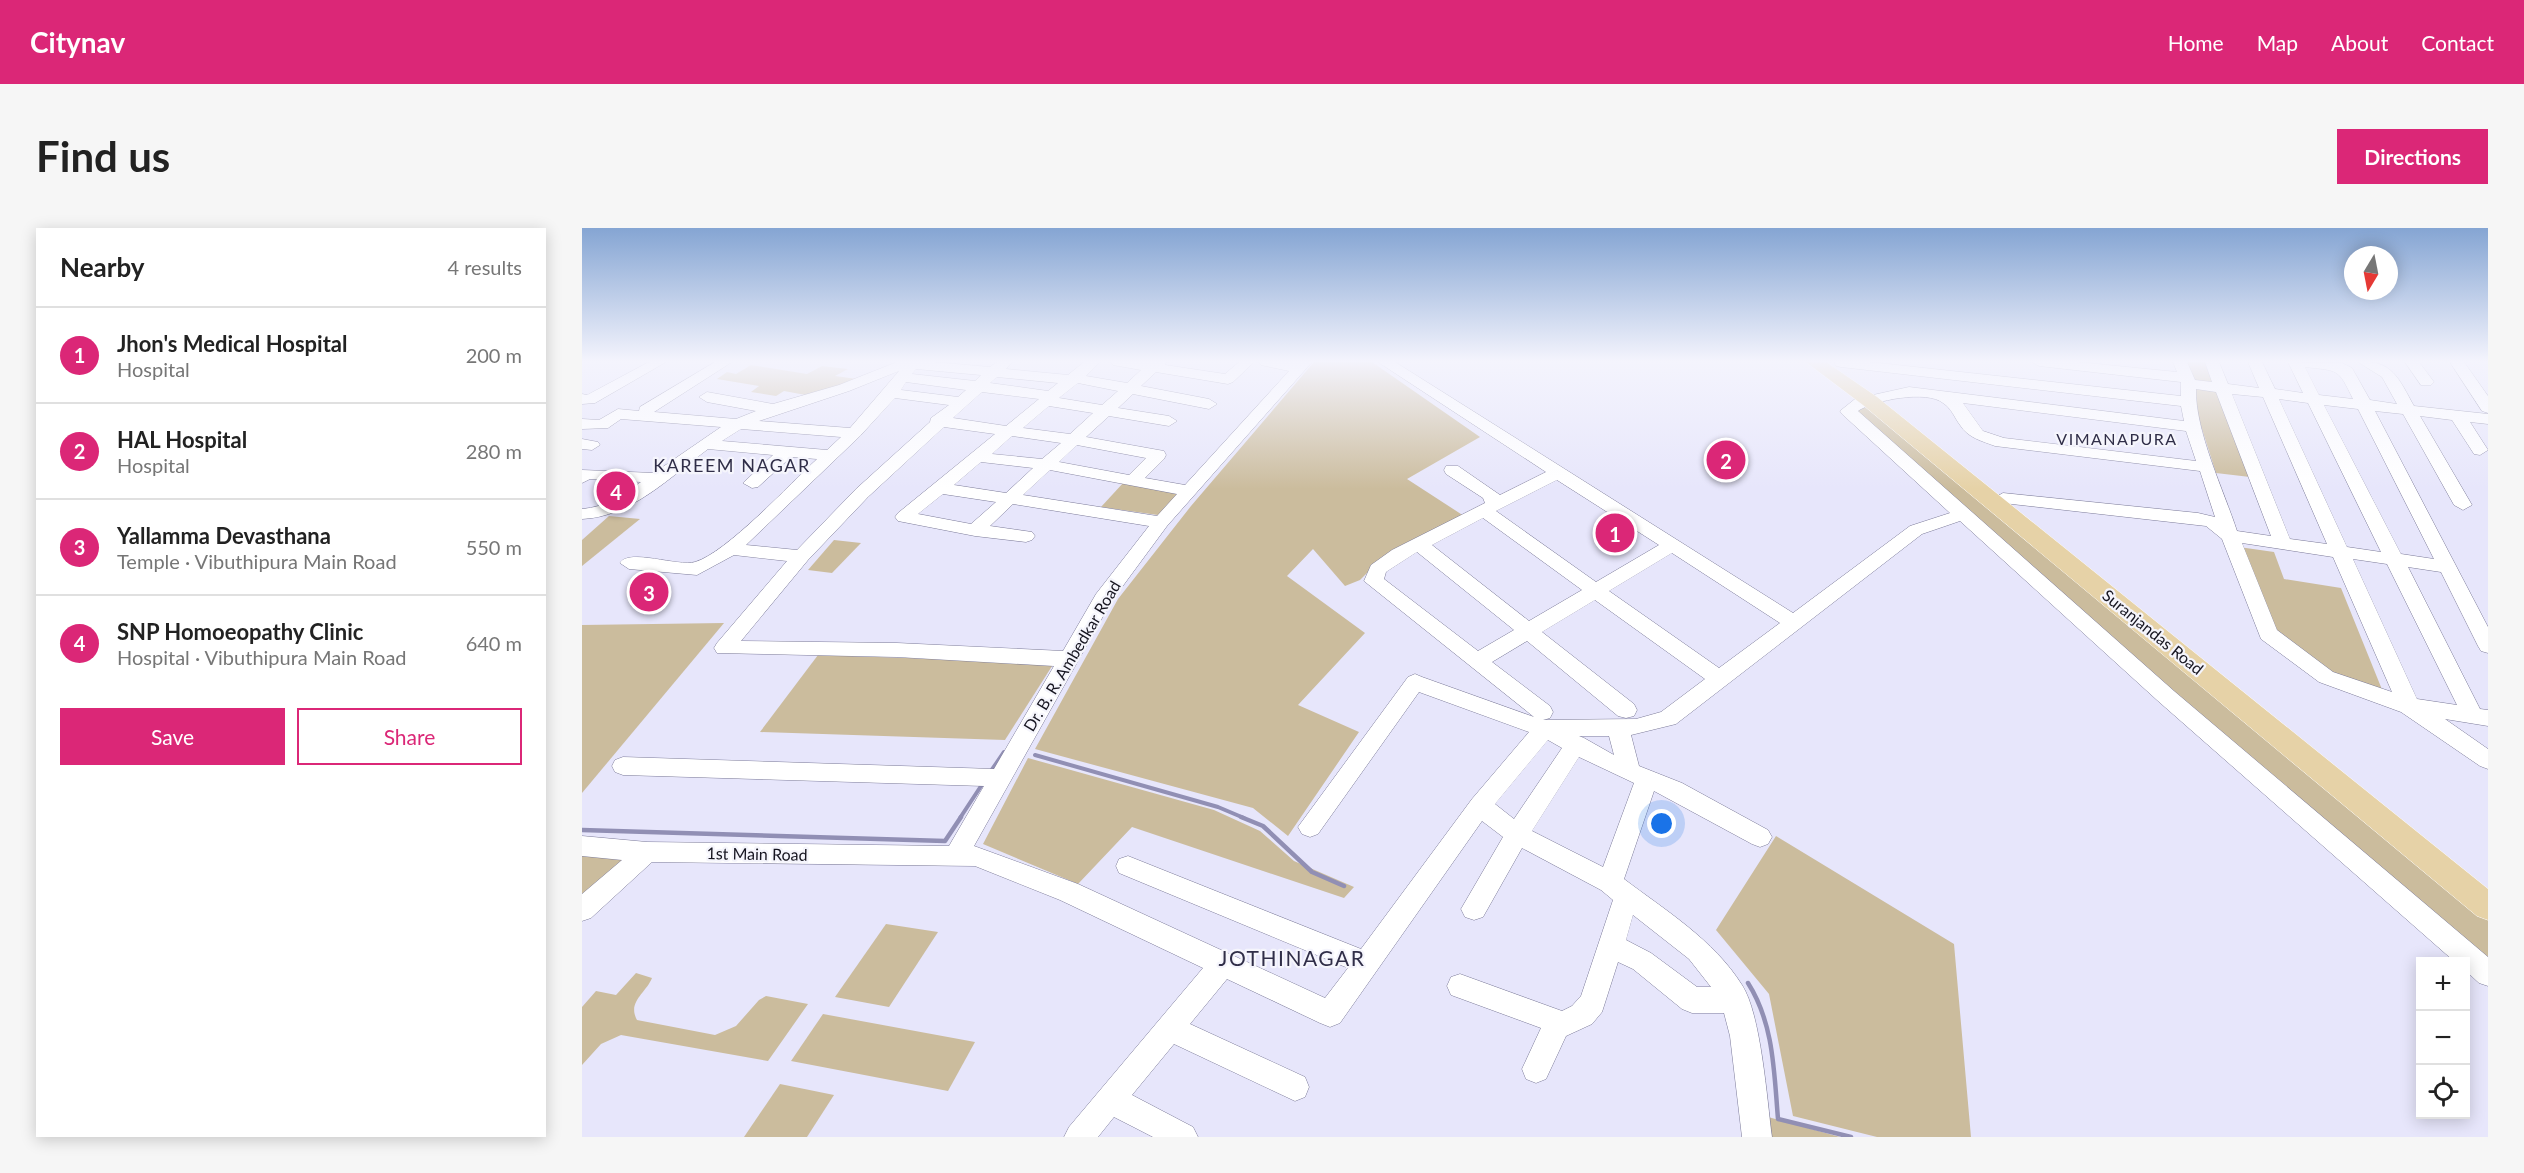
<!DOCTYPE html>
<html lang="en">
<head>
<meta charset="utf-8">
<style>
	body { margin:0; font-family:Lato,sans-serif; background:#f6f6f6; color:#222 }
	.controls { position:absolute; right:18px; bottom:18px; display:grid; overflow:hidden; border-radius:0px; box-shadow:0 3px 15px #0003 }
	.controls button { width:54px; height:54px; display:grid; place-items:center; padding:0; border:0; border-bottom:2px solid #e0e0e0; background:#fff; color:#222; font:30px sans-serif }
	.compass { position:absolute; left:1762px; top:18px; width:54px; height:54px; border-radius:50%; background:#fff; box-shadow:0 3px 15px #0003; rotate:190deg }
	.you { position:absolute; left:1080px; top:596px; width:21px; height:21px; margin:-15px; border:4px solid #fff; border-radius:50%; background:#1a73e8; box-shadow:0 0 0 9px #1a73e833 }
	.badge { display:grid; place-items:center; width:39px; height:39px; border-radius:50%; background:#db2777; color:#fff; font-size:20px; font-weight:700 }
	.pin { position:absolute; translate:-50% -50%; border:3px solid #fff; box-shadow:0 2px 6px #0006 }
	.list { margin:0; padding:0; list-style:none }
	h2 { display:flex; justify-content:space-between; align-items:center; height:78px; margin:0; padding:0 24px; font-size:26px }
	h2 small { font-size:20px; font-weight:400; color:#767676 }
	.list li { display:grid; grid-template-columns:39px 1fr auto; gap:18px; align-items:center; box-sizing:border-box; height:96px; padding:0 24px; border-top:2px solid #e0e0e0 }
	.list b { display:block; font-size:22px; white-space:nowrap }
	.list p { margin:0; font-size:20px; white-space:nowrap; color:#767676 }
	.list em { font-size:20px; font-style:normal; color:#767676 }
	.actions { display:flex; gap:12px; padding:18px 24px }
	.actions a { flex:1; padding:14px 0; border:2px solid #db2777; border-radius:0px; text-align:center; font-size:21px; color:#db2777 }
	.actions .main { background:#db2777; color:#fff }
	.icon { flex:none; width:33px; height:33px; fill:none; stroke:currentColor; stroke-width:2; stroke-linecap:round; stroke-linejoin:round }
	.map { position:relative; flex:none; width:1906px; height:909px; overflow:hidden; border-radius:0px }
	header { display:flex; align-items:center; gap:36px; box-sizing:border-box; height:84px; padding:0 30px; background:#db2777; color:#fff }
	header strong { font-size:28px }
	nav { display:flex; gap:33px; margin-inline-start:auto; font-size:21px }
	.intro { display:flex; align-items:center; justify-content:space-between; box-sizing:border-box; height:144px; padding:0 36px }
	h1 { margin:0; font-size:42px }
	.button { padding:15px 27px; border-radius:0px; background:#db2777; color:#fff; font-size:21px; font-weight:700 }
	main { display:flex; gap:36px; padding:0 36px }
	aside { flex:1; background:#fff; border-radius:0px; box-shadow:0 3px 15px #0003 }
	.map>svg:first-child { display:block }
	.green { fill:#cbbc9d }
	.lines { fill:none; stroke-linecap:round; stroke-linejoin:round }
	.stream-far1 { stroke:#918fb4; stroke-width:4 }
	.stream { stroke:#918fb4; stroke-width:4.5 }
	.minor-casing { stroke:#7c7b99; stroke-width:1 }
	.major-casing { stroke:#fff; stroke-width:1 }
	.minor { fill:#fff; fill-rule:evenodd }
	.major { fill:#e6d2a7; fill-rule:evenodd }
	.labels { text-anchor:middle; stroke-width:4.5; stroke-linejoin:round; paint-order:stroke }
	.far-quarter-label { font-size:16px; letter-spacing:1.5px; fill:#302e48; stroke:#f5f5fc }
	.street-label { font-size:16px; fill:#161520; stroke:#f5f5fc }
	.neighbourhood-label { font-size:18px; letter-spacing:1.5px; fill:#302e48; stroke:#f5f5fc }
	.near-neighbourhood-label { font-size:21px; letter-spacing:1.5px; fill:#302e48; stroke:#f5f5fc }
</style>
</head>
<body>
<header>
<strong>Citynav</strong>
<nav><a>Home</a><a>Map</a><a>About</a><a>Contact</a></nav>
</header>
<div class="intro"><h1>Find us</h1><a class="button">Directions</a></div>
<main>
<aside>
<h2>Nearby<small>4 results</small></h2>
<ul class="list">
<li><span class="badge">1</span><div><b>Jhon's Medical Hospital</b><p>Hospital</p></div><em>200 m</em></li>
<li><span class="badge">2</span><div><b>HAL Hospital</b><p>Hospital</p></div><em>280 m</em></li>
<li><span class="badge">3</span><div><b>Yallamma Devasthana</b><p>Temple · Vibuthipura Main Road</p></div><em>550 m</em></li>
<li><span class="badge">4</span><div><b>SNP Homoeopathy Clinic</b><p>Hospital · Vibuthipura Main Road</p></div><em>640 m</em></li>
</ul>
<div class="actions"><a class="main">Save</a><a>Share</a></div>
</aside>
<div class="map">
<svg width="1906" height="909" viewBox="0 0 1906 909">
	<rect width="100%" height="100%" fill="#e7e6fb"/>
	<!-- green -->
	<g class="green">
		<polygon points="732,134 790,134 898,209 825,251 882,288 801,329 778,352 763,358 731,321 705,348 783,405 716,477 777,504 706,608 671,580 453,521 536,371 609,278"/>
		<polygon points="1602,134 1629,134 1636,157 1611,153"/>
		<polygon points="169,137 225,146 240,138 266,141 253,148 275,151 229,168 202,163 194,168 169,164 177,158 135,151 145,144 154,146"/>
		<polygon points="1613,159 1638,162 1668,249 1634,245 1612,176"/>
		<polygon points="1277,179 1291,181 1906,690 1906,733 1594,467 1274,184"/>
		<polygon points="542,254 601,266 583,288 519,279"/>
		<polygon points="27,288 58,291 0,338 0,312"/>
		<polygon points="252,312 279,315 250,345 226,342"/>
		<polygon points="1657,319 1692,324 1702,351 1759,360 1801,464 1748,445 1692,406"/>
		<polygon points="142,395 0,565 0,397"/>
		<polygon points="236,427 472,435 423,512 178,504"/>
		<polygon points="446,530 632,582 678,603 712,633 772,659 762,670 550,599 496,656 401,616"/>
		<polygon points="1194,608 1372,716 1389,909 1295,909 1211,888 1187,766 1134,702"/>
		<polygon points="0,626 45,630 0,670"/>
		<polygon points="304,696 356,704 307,779 253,769"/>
		<path d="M54 745 70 750C64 765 45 774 55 792L133 807 154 798 177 772 184 768 226 776 186 833 39 807 19 816 0 837V779L14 763 34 767Z"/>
		<polygon points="241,786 393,814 366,863 209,833"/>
		<polygon points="198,856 252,867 225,909 162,909"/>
		<polygon points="1186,889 1258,909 1187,909"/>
	</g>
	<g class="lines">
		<!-- stream-far1 -->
		<g class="stream-far1">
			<polyline points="453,527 636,579 662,590"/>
			<polyline points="409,543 422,524 426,525"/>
			<polyline points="378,590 401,555"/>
		</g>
		<!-- stream -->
		<g class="stream">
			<polyline points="659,589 681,598 730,644 762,658"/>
			<polyline points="0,602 363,613 379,589"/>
			<path d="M1166 755C1192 796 1192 844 1196 891L1269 909"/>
		</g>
		<defs>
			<g id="minor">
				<polygon points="67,134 84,134 13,175 0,176 0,166 5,167"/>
				<path d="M133 134H150L72 184 154 191 174 183 125 174 117 169 125 164 191 176 257 157 315 134H351L408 139 415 134H430L424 141 486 147 502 134H518L504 148 545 155 559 142 531 137 529 134H584L583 137 643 146 657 134H672L651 154 646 156 574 144 559 158 627 171 635 176 627 181 551 166 536 180 587 188 595 193 587 198 527 188 504 209 582 223 584 227 582 231 563 250 603 257 707 143 679 137 677 134H730L585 298 529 374 392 618 496 656 743 770 766 740 537 645 534 638 537 631 546 628 779 721 890 571 947 504 837 464 736 606 728 609 720 606 716 599 826 449 833 446 840 449 952 489 782 353 789 337 810 322 903 275 901 270 864 246 862 242 864 238H876L918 267 964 244 796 134H813L1211 385 1328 298 1368 285 1260 186 1258 183 1273 171 1327 159 1602 193 1599 178 1259 139 1254 138 1252 134H1287L1599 168V154L1457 138 1450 134H1495L1595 144 1591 134H1605L1613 152 1630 154 1623 134H1637L1646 156 1677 160 1666 134H1680L1693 161 1721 165 1706 134 1760 135 1770 140 1788 172 1815 176 1800 149 1776 134C1810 131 1817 151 1832 178L1906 186V196L1888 194 1906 222 1898 227 1892 226 1870 192 1838 188 1890 277 1881 282 1872 277 1821 186 1793 183 1906 399V425L1899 423 1896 418 1859 344 1826 339 1898 481 1906 482V498L1863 491 1906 521V541L1898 538 1819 484 1737 454 1679 411 1640 311 1624 298 1421 275 1412 270 1421 265 1616 285 1633 289 1618 243 1413 218C1400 213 1386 210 1378 197 1372 189 1370 181 1361 175 1345 162 1292 172 1276 183L1592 463 1906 729V758L1897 755 1884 743V734H1873L1576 473 1378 293 1340 306 1094 496 1049 507 1057 538 1100 555 1186 602 1190 609 1186 616 1178 619 1170 616 1072 563 1042 651C1083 682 1132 712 1160 757 1179 786 1185 872 1190 909H1160L1148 808 1142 785H1110L1100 781 1051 741 1036 734 1020 784 1010 796 984 808 964 851 954 855 944 851 940 841 959 800 869 767 865 758 869 749 878 746 980 783 990 778 999 768 1031 672 1019 662 940 620 901 689 892 692 883 689 879 681 921 609 900 593 758 795 748 799 738 795 645 751 608 796 723 849 727 859 723 869 713 873 592 816 550 867 611 899 616 909H571L532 889 516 909H482L487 899 621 740 478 672 393 638 70 634 9 690 0 693V666L40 632 0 628V608L65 614 367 618 402 558 41 547 33 544 30 538 33 532 41 529 412 541 472 438 315 429 135 425 132 420 135 415 205 333 152 327 115 347 47 341 38 335C47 320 96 339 113 334 144 325 209 255 235 231L209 229 176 259 170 260 161 255 191 227 126 221C88 249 49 289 0 291V281C24 279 39 268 59 254L8 251 0 255V242L72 245 139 199 39 191 26 200 0 201V191L17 192 36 181 57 183 58 179ZM1723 139C1757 143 1756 140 1771 171L1737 167ZM334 141 399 147 393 153 330 146ZM317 143 268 200 177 193 267 163ZM415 149 476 155 466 163 408 155ZM324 154 384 162 376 169 319 162ZM496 155 536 163 520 177 477 170ZM1614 161 1634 164 1689 308 1655 303C1642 263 1613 203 1614 161ZM400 164 457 171 424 198 371 190ZM1650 166 1681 169 1745 316 1708 311ZM313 170 367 177 349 190 348 194 274 261 215 322 164 317 278 208ZM1697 171 1726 175 1799 324 1765 319ZM1381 175 1604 203 1614 233 1422 210 1401 203ZM1742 177 1776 181 1852 331 1819 326ZM467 178 511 185 488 206 441 200ZM362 199 413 206 316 285 313 289 316 293 393 308 444 314 450 312 453 308 450 304 408 298 431 276 567 298 514 366 481 423 315 415 159 413 226 332 286 269ZM159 201 259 209 245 222 140 213ZM430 208 479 215 460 231 410 226ZM495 217 564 230 547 247 477 234ZM399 234 451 240 424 265 372 257ZM468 242 595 266 575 288 441 267ZM975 252 1077 317 1014 354 914 283ZM361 266 414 274 389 296 336 286ZM901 290 1000 362 947 393 850 317ZM1660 315 1751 329 1810 464 1751 444 1695 402ZM835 324 932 402 896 423 802 351 804 344ZM1090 325 1198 395 1137 440 1027 363ZM1771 331 1805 336 1875 477 1835 471ZM1013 372 1123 451 1079 484 1054 491 961 492 968 490 971 484 968 478 910 434 945 413 1036 488 1044 490 1052 488 1055 482 1052 476 960 404ZM997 508H1027L1032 527 1002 510ZM966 512 980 520 932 591 913 576ZM997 529 1052 555 1021 639 950 603ZM1051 687 1107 731 1129 759H1115L1069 725 1044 712Z"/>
				<polygon points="1823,134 1837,134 1852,154 1849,157 1839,157"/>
				<polygon points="1868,134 1882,134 1906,168 1906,185 1900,183"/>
				<polygon points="0,211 16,214 18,217 10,222 0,221"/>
			</g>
			<polygon id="major" points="1224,134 1244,134 1295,169 1906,661 1906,692 1895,688 1281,177"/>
		</defs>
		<!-- minor casing -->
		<use href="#minor" class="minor-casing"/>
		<!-- major casing -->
		<use href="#major" class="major-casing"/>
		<!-- minor -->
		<use href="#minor" class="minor"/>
		<!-- major -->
		<use href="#major" class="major"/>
	</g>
	<!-- sky -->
	<linearGradient id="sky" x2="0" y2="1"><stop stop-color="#85a5d3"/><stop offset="0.51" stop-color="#f4f4fd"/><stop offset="1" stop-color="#f4f4fd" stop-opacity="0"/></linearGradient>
	<rect width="1906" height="261" fill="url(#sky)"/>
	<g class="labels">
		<!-- far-quarter labels -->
		<g class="far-quarter-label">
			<text x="1535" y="217">VIMANAPURA</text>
		</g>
		<!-- street labels -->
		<g class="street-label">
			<text transform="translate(1571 404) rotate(39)" y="6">Suranjandas Road</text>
			<text transform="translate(490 428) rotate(-59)" y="6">Dr. B. R. Ambedkar Road</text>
			<text transform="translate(175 626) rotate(1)" y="6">1st Main Road</text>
		</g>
		<!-- neighbourhood labels -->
		<g class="neighbourhood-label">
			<text x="150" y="244">KAREEM NAGAR</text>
		</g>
		<!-- near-neighbourhood labels -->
		<g class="near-neighbourhood-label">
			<text x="710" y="738">JOTHINAGAR</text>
		</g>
	</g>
</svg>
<div class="controls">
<button>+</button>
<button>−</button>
<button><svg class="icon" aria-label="locate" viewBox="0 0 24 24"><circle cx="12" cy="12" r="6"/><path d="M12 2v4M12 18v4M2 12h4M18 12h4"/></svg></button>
</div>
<svg class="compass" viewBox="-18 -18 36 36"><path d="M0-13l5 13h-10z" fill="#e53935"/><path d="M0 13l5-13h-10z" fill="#767676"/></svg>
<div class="you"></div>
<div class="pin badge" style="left:1033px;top:305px">1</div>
<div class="pin badge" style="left:1144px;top:232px">2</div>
<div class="pin badge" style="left:67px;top:364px">3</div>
<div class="pin badge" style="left:34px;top:263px">4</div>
</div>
</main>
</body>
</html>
